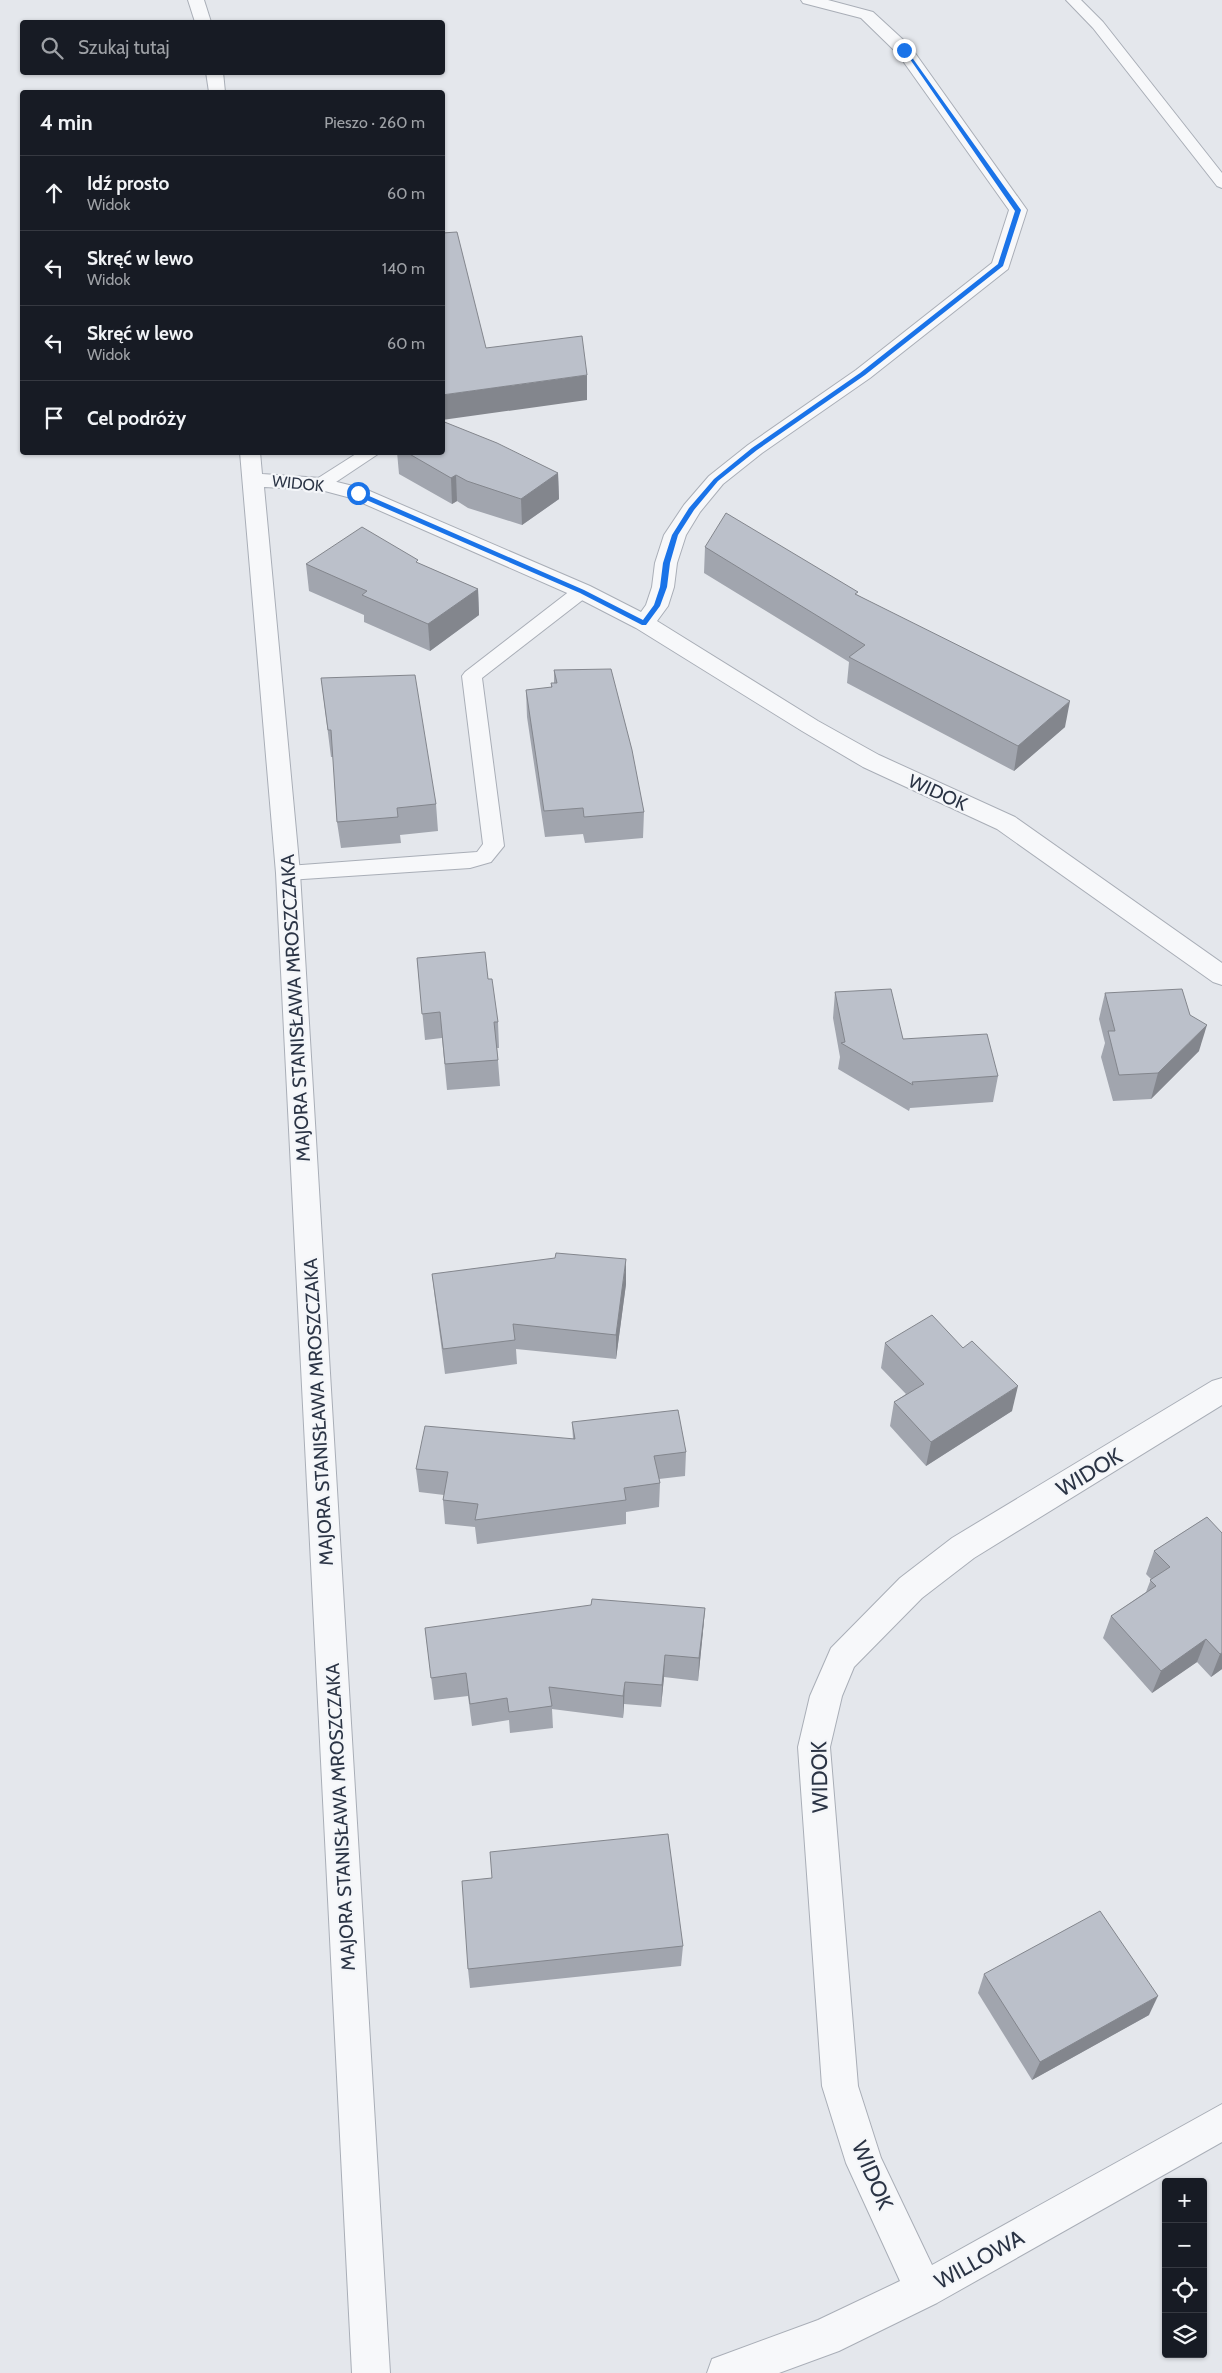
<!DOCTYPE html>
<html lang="pl">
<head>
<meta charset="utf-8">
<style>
	body { margin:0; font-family:Cabin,sans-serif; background:#242831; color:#f1f3f6 }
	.controls { position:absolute; right:15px; bottom:15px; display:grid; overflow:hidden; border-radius:5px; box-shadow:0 1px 4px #0004 }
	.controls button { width:45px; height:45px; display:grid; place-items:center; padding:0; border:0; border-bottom:1px solid #363941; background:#171b24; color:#f1f3f6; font:25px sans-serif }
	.stop { position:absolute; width:15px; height:15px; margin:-11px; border:4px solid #1a73e8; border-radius:50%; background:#fff }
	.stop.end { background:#1a73e8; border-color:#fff; box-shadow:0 1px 5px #0008 }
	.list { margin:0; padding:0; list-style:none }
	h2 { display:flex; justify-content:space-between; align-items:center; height:65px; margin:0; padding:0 20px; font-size:21px }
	h2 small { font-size:16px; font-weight:400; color:#9ea1a6 }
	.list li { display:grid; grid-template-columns:32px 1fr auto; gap:15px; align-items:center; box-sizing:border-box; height:75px; padding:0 20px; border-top:1px solid #363941 }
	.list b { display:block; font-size:19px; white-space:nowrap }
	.list p { margin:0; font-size:16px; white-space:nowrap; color:#9ea1a6 }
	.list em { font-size:16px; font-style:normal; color:#9ea1a6 }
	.icon { flex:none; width:28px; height:28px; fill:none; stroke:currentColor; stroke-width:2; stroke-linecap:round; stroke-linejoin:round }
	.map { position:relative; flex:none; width:1222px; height:2373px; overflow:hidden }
	.search { position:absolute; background:#171b24; box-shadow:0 1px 4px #0004; left:20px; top:20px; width:425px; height:55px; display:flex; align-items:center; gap:12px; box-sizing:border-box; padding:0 18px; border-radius:5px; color:#9ea1a6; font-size:19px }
	.panel { position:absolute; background:#171b24; box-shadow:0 1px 4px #0004; left:20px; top:90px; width:425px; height:365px; border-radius:5px }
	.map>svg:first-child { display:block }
</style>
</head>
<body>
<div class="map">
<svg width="1222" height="2373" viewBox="0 0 1222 2373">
	<rect width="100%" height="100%" fill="#e4e7ec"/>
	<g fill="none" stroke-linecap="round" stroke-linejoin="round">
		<g stroke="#a9aeb7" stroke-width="2">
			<g id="service">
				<polygon points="1066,0 1081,0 1103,22 1222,173 1222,188 1217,186 1093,28"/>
				<polygon points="359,452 381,452 327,488 315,488 312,484 315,480"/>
				<polygon points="582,585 589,587 591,591 589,595 482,678 504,846 491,862 470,868 288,880 281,878 277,873 281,868 288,866 477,852 483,844 462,676 465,672 575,587"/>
			</g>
		</g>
		<g stroke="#a9aeb7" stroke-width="2">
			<g id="minor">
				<polygon points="188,0 204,0 211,22 195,22"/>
				<polygon points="801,0 828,0 873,12 910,46 1027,210 1008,269 870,378 762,453 723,484 700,512 686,535 677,563 674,587 668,606 657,621 818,721 879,755 1015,817 1222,963 1222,985 1213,982 997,829 863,767 802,731 636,628 574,596 351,498 321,490 264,487 300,873 390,2373 352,2373 276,873 240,452 260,452 262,474 321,478 365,489 590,586 641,612 646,605 652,587 655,563 664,535 684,505 709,476 748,445 856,370 992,263 1009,210 898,54 861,18 803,3"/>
				<polygon points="206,72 223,72 225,92 209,92"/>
				<polygon points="1222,1378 1222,1405 974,1558 922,1598 854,1667 842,1696 830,1747 858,2086 881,2158 932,2265 1222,2104 1222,2142 937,2303 839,2351 779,2373 707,2373 712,2359 818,2320 900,2281 846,2163 822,2086 798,1747 810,1696 831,1648 900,1578 952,1538 1212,1381"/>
			</g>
		</g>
		<use href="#service" fill="#f7f8fa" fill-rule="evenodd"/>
		<use href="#minor" fill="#f7f8fa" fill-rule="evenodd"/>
	</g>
	<g fill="#a1a5ae">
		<polygon points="397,452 442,452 558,473 559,499 522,525 468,508 457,501 452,504 399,474"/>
		<polygon points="705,547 858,595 1065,727 1014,771 847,683 849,662 704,573"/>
		<polygon points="418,563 478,589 479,615 430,651 364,622 364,615 309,591 306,564"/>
		<polygon points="554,670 644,812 643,838 585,843 583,834 545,837 527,717 526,690 551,688 551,683 554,683"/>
		<polygon points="321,678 436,804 438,831 400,835 401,843 341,848 337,822 333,757 331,757"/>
		<polygon points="417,958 488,979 498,1022 499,1048 497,1048 500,1086 447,1090 442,1038 425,1040"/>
		<polygon points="835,992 903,1039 998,1076 993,1102 910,1108 909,1111 838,1069 840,1057 833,1018"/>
		<polygon points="1105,993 1199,1051 1151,1099 1113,1101 1101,1057 1105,1043 1099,1019"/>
		<polygon points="432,1274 626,1284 616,1359 516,1349 517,1364 445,1374 435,1299"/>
		<polygon points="885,1343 1012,1411 926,1466 890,1426 894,1402 906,1394 881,1368"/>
		<polygon points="572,1422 686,1452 685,1476 659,1479 660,1483 659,1507 626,1512 626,1524 477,1544 475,1527 445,1524 443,1500 444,1495 419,1492 416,1469 573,1439"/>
		<polygon points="1207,1517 1222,1669 1211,1677 1197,1662 1152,1693 1103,1638 1111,1616 1146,1592 1151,1579 1146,1574 1154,1551"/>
		<polygon points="705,1608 703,1631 698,1681 664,1677 661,1707 624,1704 623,1718 552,1709 553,1728 510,1733 509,1720 472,1726 468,1696 434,1700 425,1628"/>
		<polygon points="492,1878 683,1946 681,1966 470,1988 468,1969"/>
		<polygon points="984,1974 1149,2015 1032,2080 978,1993"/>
	</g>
	<g fill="#83868d">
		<polygon points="587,375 587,400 442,420 442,395"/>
		<polygon points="558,473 559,499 522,525 521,499"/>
		<polygon points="456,475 457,501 452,504 451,478"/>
		<polygon points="478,589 479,615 430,651 428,624"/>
		<polygon points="1070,701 1065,727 1014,771 1018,746"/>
		<polygon points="1207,1025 1199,1051 1151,1099 1158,1073"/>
		<polygon points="626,1259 626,1284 616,1359 616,1335"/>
		<polygon points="1018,1386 1012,1411 926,1466 931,1442"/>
		<polygon points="705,1608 703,1631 698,1681 699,1658"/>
		<polygon points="1206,1639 1197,1662 1152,1693 1161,1671"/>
		<polygon points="1222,1653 1222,1669 1211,1677 1220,1654"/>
		<polygon points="665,1655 664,1677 661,1707 662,1685"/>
		<polygon points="625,1682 624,1704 623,1718 623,1696"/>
		<polygon points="1158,1996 1149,2015 1032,2080 1040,2062"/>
	</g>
	<g fill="#bbc0ca" stroke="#83868d">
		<polygon points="457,232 486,348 582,336 587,375 442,395 442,233"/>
		<polygon points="442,421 497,443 558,473 521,499 467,481 456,475 451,478 406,452 442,452"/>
		<polygon points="726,513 858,592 855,594 1070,701 1018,746 849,657 865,645 705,547"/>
		<polygon points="362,527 418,560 416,562 478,589 428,624 362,595 367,591 306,564"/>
		<polygon points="611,669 632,750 644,812 584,817 583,808 544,811 526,690 552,687 551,683 557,683 554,670"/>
		<polygon points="415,675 436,804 397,808 398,817 337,822 331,730 328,730 321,678"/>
		<polygon points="485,952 488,979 492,979 498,1022 494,1022 498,1060 445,1064 440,1012 422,1014 417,958"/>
		<polygon points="891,989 903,1039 987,1034 998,1076 912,1082 913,1085 841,1043 845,1042 835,992"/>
		<polygon points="1182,989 1190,1015 1207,1025 1158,1073 1119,1075 1108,1031 1115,1031 1105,993"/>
		<polygon points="556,1253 626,1259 616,1335 513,1324 515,1340 443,1349 432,1274 555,1258"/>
		<polygon points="932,1315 963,1348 972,1341 1018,1386 931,1442 894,1402 924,1384 885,1343"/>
		<polygon points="678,1410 686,1452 654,1456 660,1483 624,1488 626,1500 475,1520 478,1504 443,1500 448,1472 416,1469 425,1426 575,1439 572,1422"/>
		<polygon points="1207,1517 1222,1533 1222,1653 1220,1654 1206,1639 1161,1671 1111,1616 1156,1586 1150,1580 1170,1567 1154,1551"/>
		<polygon points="592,1599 705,1608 699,1658 665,1655 662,1685 625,1682 623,1696 549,1687 552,1706 509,1712 507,1698 470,1704 466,1673 431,1678 425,1628 591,1605"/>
		<polygon points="668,1834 683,1946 468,1969 462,1881 492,1878 490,1852"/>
		<polygon points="1100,1911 1158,1996 1040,2062 984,1974"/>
	</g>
	<polygon fill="#1a73e8" points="903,49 906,49 1021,210 1003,266 865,375 757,450 718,481 694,510 678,535 670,563 667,587 660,606 646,625 642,625 580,593 355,495 355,492 360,492 584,590 643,620 654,605 660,587 663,563 672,535 689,508 714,479 752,448 860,373 998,264 1015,211"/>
	<g text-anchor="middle" stroke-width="4.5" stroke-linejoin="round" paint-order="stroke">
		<g font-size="16" fill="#2b3445" stroke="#f4f6f9">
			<text transform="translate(298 483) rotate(6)" y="6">WIDOK</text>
		</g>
		<g font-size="19" fill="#2b3445" stroke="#f4f6f9">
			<text transform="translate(938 792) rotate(24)" y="7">WIDOK</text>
			<text transform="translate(295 1008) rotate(-93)" y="7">MAJORA STANISŁAWA MROSZCZAKA</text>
			<text transform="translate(318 1412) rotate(-93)" y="7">MAJORA STANISŁAWA MROSZCZAKA</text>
			<text transform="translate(340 1817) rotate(-93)" y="7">MAJORA STANISŁAWA MROSZCZAKA</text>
		</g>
		<g font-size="22" fill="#2b3445" stroke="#f4f6f9">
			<text transform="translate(1089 1472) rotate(-31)" y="8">WIDOK</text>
			<text transform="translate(819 1777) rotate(-91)" y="8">WIDOK</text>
			<text transform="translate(873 2175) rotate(67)" y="8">WIDOK</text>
			<text transform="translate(979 2259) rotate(-29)" y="8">WILLOWA</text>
		</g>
	</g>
</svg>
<div class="controls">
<button>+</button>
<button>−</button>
<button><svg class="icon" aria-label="locate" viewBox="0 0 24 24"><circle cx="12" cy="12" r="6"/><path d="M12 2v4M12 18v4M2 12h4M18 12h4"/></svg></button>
<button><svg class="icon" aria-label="layers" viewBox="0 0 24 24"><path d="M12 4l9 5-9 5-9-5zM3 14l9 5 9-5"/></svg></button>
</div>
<div class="stop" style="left:358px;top:493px"></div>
<div class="stop end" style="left:904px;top:50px"></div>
<div class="search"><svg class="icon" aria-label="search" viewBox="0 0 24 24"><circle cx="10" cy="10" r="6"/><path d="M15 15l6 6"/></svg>Szukaj tutaj</div>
<section class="panel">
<h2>4 min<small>Pieszo · 260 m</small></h2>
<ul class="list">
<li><svg class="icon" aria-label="ahead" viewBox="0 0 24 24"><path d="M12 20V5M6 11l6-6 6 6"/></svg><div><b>Idź prosto</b><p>Widok</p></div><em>60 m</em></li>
<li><svg class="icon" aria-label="left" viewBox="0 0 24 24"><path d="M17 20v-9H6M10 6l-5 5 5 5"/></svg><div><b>Skręć w lewo</b><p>Widok</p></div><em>140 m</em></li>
<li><svg class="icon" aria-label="left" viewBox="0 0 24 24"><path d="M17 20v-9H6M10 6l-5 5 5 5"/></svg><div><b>Skręć w lewo</b><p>Widok</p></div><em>60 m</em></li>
<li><svg class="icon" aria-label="arrive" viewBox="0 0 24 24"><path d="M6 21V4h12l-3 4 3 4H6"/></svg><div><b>Cel podróży</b></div></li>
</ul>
</section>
</div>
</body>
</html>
